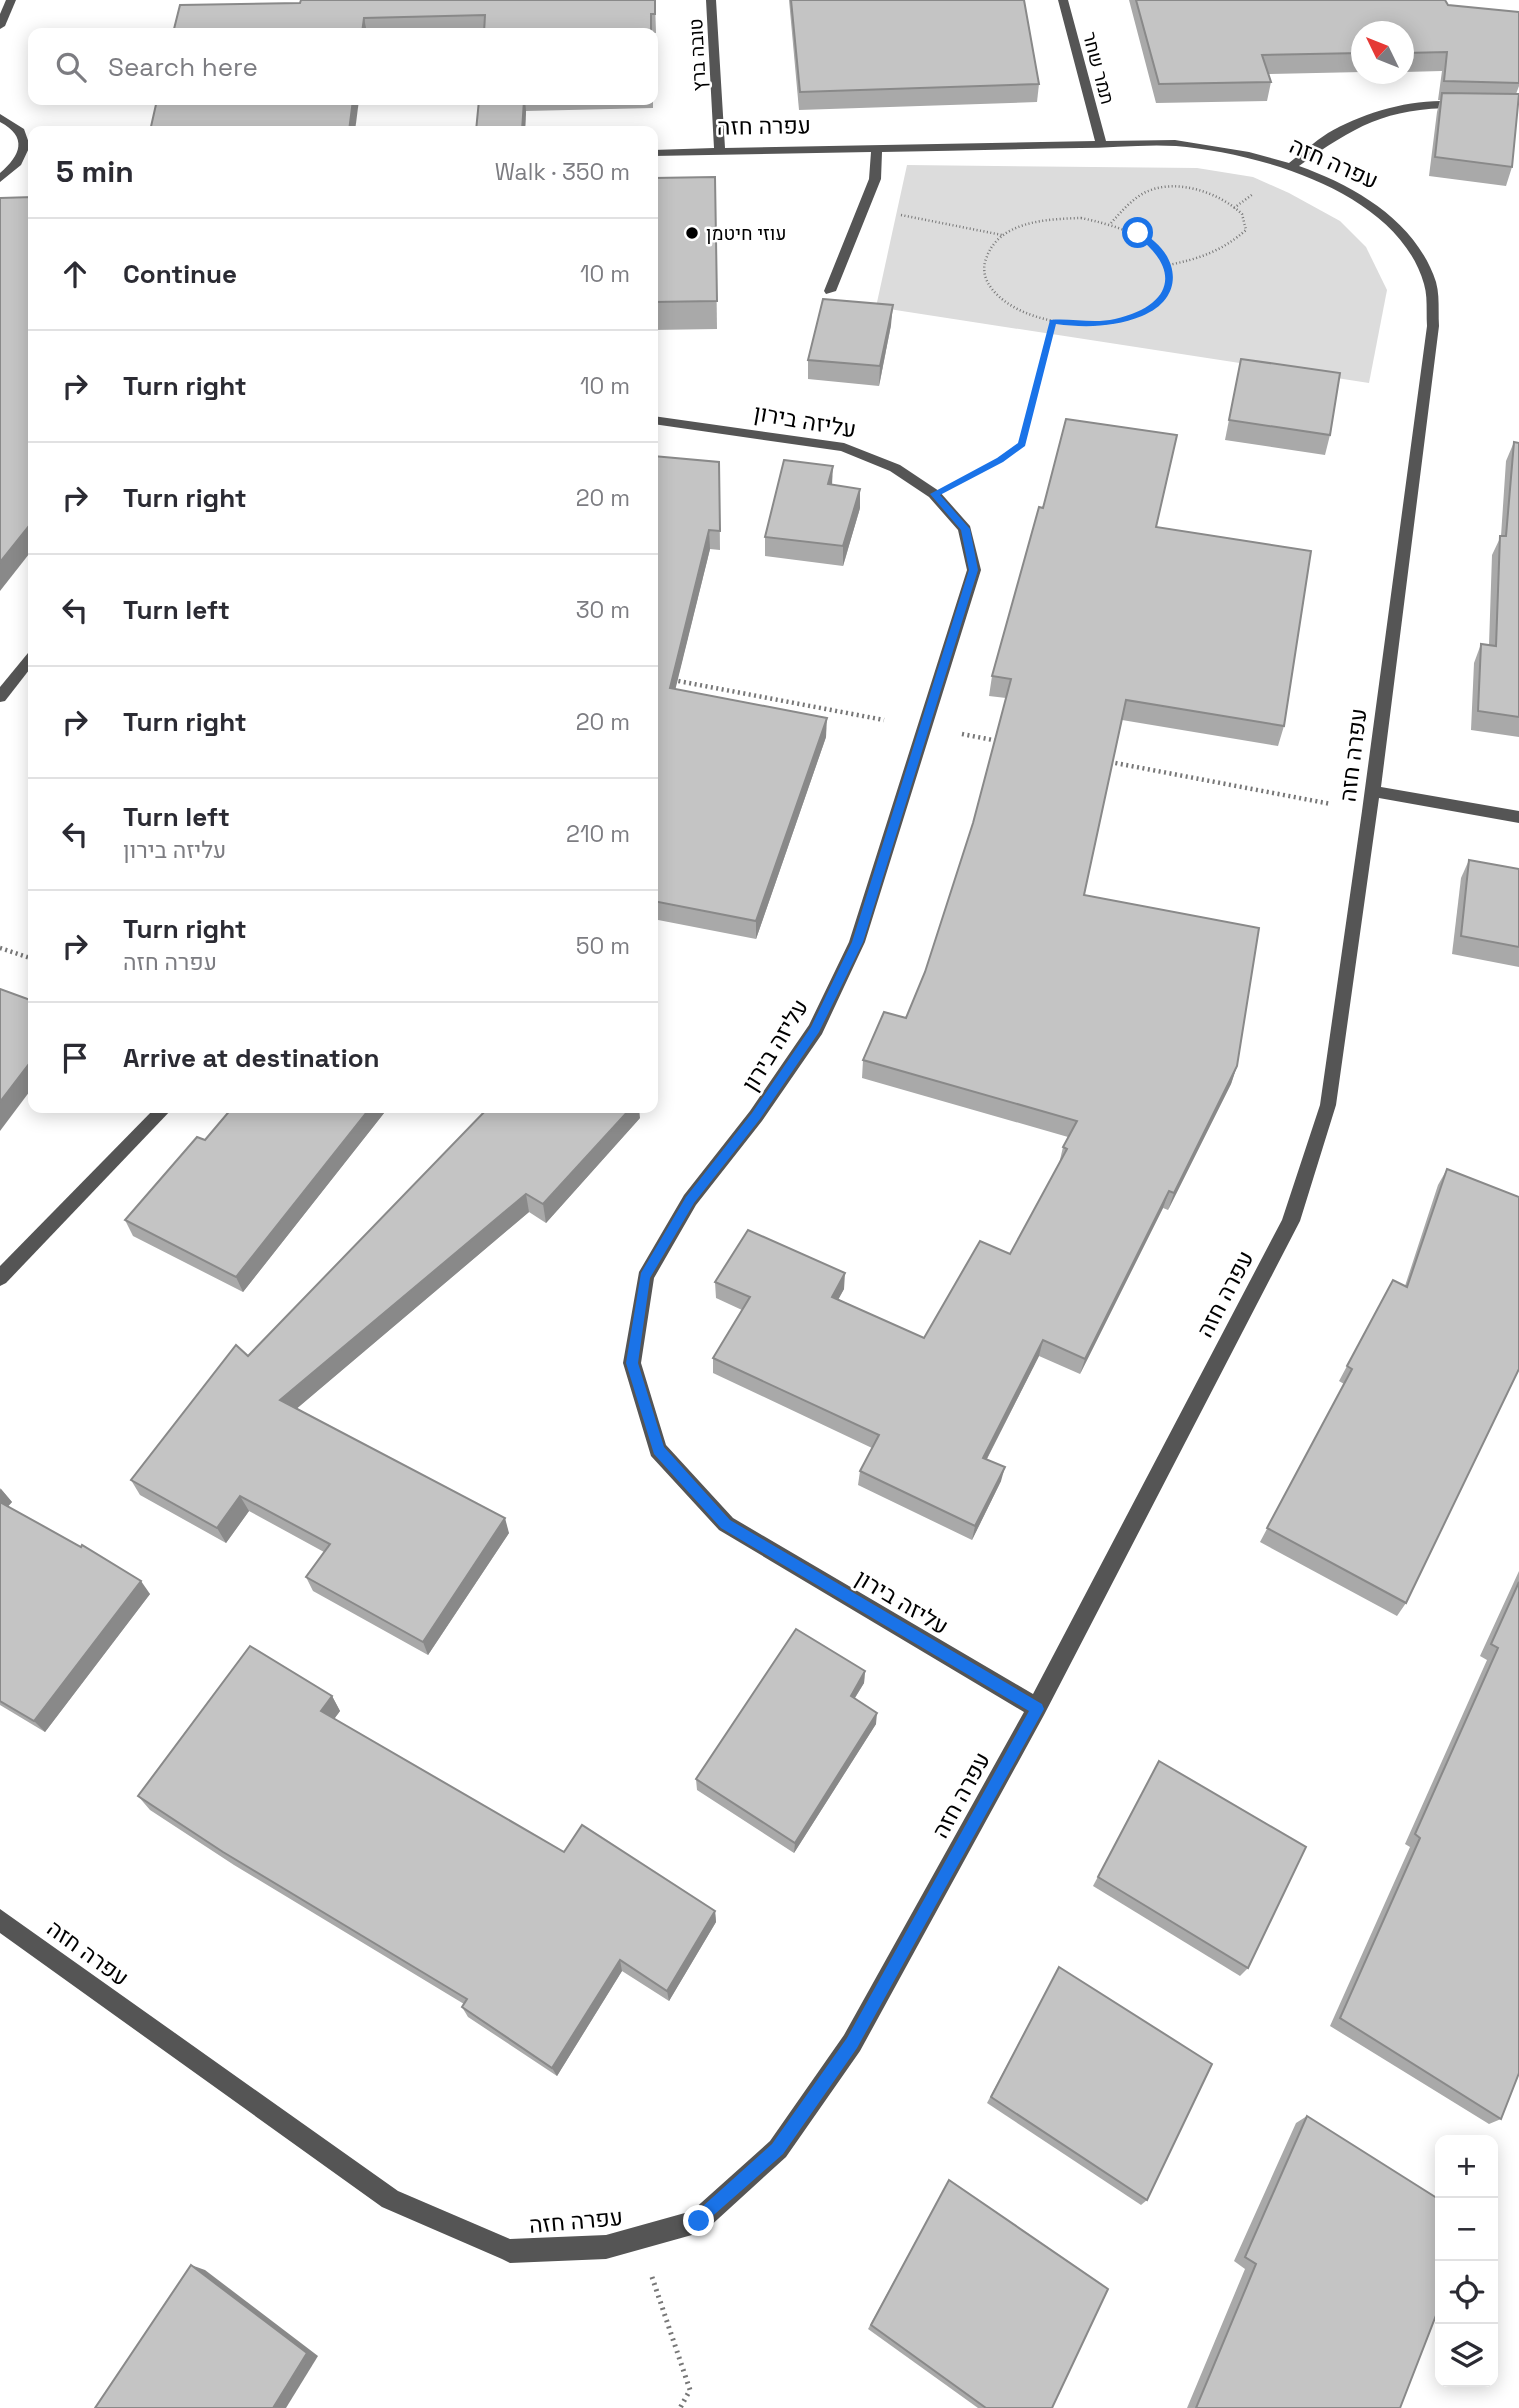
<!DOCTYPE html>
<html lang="en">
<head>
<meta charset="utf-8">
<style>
	body { margin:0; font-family:"Space Grotesk",Heebo,sans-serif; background:#f7f7f7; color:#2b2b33 }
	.controls { position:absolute; right:21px; bottom:21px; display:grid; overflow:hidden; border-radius:14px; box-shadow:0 4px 18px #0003 }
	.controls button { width:63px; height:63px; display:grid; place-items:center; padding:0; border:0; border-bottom:2px solid #e1e1e2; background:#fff; color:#2b2b33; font:35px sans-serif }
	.compass { position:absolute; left:1351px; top:21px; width:63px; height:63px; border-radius:50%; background:#fff; box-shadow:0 4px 18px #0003; rotate:313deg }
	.stop { position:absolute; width:21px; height:21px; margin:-16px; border:5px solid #1a73e8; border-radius:50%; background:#fff }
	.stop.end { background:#1a73e8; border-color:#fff; box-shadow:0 2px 7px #0008 }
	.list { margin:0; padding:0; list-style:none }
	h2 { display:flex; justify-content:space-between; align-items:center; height:91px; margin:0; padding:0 28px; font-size:30px }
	h2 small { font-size:23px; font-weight:400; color:#7c7c81 }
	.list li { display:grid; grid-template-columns:46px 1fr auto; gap:21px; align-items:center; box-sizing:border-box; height:112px; padding:0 28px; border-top:2px solid #e1e1e2 }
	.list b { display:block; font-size:26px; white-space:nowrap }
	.list p { margin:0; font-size:23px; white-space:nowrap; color:#7c7c81 }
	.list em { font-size:23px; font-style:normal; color:#7c7c81 }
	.icon { flex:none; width:38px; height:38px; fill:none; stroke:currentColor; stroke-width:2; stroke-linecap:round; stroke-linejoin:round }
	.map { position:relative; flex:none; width:1519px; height:2408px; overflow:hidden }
	.search { position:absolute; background:#fff; box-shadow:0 4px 18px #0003; left:28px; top:28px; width:630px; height:77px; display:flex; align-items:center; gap:18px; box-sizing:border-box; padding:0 24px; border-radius:14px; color:#7c7c81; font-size:26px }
	.panel { position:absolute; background:#fff; box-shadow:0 4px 18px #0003; left:28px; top:126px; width:630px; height:987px; border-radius:14px }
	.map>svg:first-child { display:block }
</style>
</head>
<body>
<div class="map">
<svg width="1519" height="2408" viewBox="0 0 1519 2408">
	<rect width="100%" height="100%" fill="#fff"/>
	<polygon fill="#dcdcdc" points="907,165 1197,168 1253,177 1289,193 1340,221 1366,247 1387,290 1369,383 876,307"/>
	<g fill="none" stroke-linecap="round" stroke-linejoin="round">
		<g stroke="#777" stroke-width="2.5" stroke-dasharray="1 2.5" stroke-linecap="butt">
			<polyline points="1234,208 1253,194"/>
			<polyline points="901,215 1002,235"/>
			<path d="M1081,218C1111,224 1188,244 1166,288C1160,300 1152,308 1141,314C1101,333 1021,326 992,289C985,280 982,270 986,259C998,221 1047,219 1081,218Z"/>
			<path d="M1111,223C1121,212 1131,200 1144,193C1174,177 1219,192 1242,214L1246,230C1222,251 1199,259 1168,265"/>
			<polyline points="969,476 1000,460 1022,444 1053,322"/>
		</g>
		<g stroke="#777" stroke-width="4.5" stroke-dasharray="2 3.5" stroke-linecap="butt">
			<polyline points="673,680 884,720"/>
			<polyline points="962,734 998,741"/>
			<polyline points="1110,762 1331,804"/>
			<polyline points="0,948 33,959"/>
		</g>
		<polyline stroke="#777" stroke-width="5" stroke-dasharray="2 4.5" stroke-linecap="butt" points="652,2277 690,2390 680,2408"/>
		<g fill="#555" fill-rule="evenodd">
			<polygon points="6,0 16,0 5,26 0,29 0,14"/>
			<path d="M706,0H716L725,148L1095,141L1058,0H1068L1106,141L1175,140L1249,152L1289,163C1302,153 1314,142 1328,133C1365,111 1422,95 1465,103V107L1461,108C1388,107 1356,125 1299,166C1355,186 1416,221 1436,282C1440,296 1438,312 1439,326L1381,787L1519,811V823L1379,798L1336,1105L1300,1221L1044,1715L860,2051L786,2157L707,2229L699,2233L606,2259L510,2263L502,2259L382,2207L0,1933V1909L398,2191L510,2239L606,2235L692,2211L770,2141L844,2035L1024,1712L719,1530L651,1456L623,1363L639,1272L684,1195L750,1111L809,1025L849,942L967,570L958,530L929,497L890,471L841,451L653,424V416L844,443L900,465L939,491L970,526L981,570L865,942L822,1034L762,1121L696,1205L654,1278L641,1363L666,1445L733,1518L1033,1694L1282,1220L1320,1105L1362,811L1427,326C1426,312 1428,297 1424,284C1398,192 1259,153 1176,146C1144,144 1111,148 1080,148C1014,149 948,151 882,152L881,179L836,291L826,294L824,291L869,179L871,152L653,156V150L714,148Z"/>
			<path d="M0,114L24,129L30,146L21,165L0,182V173C21,155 28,137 0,122Z"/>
			<polygon points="33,651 33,665 5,701 0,702 0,687 28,653"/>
			<polygon points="155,1108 173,1108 6,1283 0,1286 0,1266"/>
		</g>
	</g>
	<g fill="#a9a9a9">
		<polygon points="655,0 656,33 173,33 180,5"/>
		<polygon points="789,0 1024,0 1039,84 1037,102 799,110"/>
		<polygon points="1129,0 1445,0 1448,5 1519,12 1519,86 1516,94 1512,167 1506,186 1429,176 1437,112 1440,100 1438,100 1442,71 1404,72 1404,32 1362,32 1362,72 1268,74 1271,82 1267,101 1156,103"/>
		<polygon points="653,76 653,108 526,111 525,131 476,131 479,100 653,100"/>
		<polygon points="715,177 717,329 653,330 653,178"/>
		<polygon points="891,325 879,386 808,379 808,360"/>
		<polygon points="1241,359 1330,435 1325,455 1225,440"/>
		<polygon points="1514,442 1519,443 1519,737 1471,730 1474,663 1481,644 1489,645 1492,555 1501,536 1506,461"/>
		<polygon points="653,456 719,462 720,550 710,549 675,689 826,737 756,939 653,919"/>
		<polygon points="860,508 843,566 765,556 765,537"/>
		<polygon points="1156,527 1284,726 1278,746 1122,720 1084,895 1237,1066 1231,1084 1168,1210 1163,1208 1080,1374 1039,1356 987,1459 1001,1481 972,1540 858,1485 860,1471 872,1448 713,1373 713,1358 742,1310 716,1298 715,1282 844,1289 838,1299 924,1338 1010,1254 1059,1164 1063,1147 1068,1137 862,1078 863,1060 906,1018 925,972 973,823 1006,698 989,696 992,676"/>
		<polygon points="1469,860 1519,869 1519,967 1452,954 1461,878"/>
		<polygon points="232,1108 388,1108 243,1292 133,1236 125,1220 205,1140"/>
		<polygon points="640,1118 546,1223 529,1212 297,1408 509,1533 428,1655 313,1591 306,1577 324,1552 249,1511 226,1543 140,1495 131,1480 248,1356"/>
		<polygon points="1447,1169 1406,1603 1397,1616 1260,1542 1344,1384 1339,1381 1393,1280 1405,1286 1438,1185"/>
		<polygon points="0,1488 12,1502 8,1506 150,1594 45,1732 0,1705"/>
		<polygon points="1519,1571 1519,2073 1501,2119 1489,2124 1330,2026 1410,1847 1405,1844 1487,1660 1480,1656"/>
		<polygon points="865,1671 864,1683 855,1698 876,1724 794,1853 697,1790 696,1779"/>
		<polygon points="332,1696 340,1711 334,1719 564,1852 715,1911 716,1922 669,2001 622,1971 557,2076 468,2017 462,2007 464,2004 234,1865 150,1810 138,1796"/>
		<polygon points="1159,1761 1248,1968 1240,1976 1093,1886"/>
		<polygon points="1059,1967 1147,2200 1141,2205 987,2103"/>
		<polygon points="1307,2116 1400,2408 1187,2408 1245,2269 1234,2261 1296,2123"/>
		<polygon points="949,2180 1052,2408 978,2408 868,2329"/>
	</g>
	<g fill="#898989">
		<polygon points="364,18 367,33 362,33"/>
		<polygon points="353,100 359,100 355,131 349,131"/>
		<polygon points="524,100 525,100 526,111 525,131 522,131"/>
		<polygon points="893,305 891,325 879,386 880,366"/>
		<polygon points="833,466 832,485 828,484"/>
		<polygon points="860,489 860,508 843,566 843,546"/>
		<polygon points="33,521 33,549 0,591 0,562"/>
		<polygon points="709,530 710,549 671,707 670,688"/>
		<polygon points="827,718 826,737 756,939 756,921"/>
		<polygon points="32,1060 33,1062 33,1087 0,1131 0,1102"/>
		<polygon points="1237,1066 1231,1084 1168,1210 1174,1193"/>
		<polygon points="370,1108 388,1108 243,1292 236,1277"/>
		<polygon points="631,1108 639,1108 640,1118 546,1223 543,1204"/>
		<polygon points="1169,1191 1163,1208 1080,1374 1085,1359"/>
		<polygon points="526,1194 529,1212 288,1416 280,1400"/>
		<polygon points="845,1273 844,1289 831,1313 832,1297"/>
		<polygon points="1043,1340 1039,1356 980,1472 983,1458"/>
		<polygon points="1005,1467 1001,1481 972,1540 975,1526"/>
		<polygon points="1,1489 12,1502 4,1511 0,1506 0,1490"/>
		<polygon points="240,1496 249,1511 226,1543 217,1528"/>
		<polygon points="505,1518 509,1533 428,1655 423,1642"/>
		<polygon points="141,1581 150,1594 45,1732 34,1721"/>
		<polygon points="865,1671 864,1683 849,1707 851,1696"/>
		<polygon points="332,1696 340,1711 329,1726 321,1711"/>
		<polygon points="877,1713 876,1724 794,1853 795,1843"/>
		<polygon points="715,1911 716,1922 669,2001 667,1991"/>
		<polygon points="620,1960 622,1971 557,2076 552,2068"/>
		<polygon points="191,2265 205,2270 318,2356 286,2408 273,2408"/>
	</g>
	<g fill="#c4c4c4" stroke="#898989" stroke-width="2">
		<polygon points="301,0 655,0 655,14 651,14 651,33 484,33 485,15 364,18 362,33 173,33 180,5 300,3"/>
		<polygon points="791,0 1024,0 1039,84 800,92"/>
		<polygon points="1136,0 1445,0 1448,5 1519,12 1519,83 1444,81 1447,52 1404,53 1404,32 1362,32 1362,53 1262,55 1271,82 1159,84"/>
		<polygon points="1442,93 1519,94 1512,167 1435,157"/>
		<polygon points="157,100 353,100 349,131 150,131"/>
		<polygon points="479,100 524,100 522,131 476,131"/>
		<polygon points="715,177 717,301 653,302 653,178"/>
		<polygon points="33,197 33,521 0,562 0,198"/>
		<polygon points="823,299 893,305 880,366 808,360"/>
		<polygon points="1241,359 1340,373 1330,435 1229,420"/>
		<polygon points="1066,419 1177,435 1156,527 1311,551 1284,726 1126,700 1084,895 1259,928 1237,1066 1174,1193 1169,1191 1085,1359 1043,1340 983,1458 1005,1467 975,1526 860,1471 879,1435 713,1358 750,1297 715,1282 748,1230 845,1273 832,1297 924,1338 980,1241 1010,1254 1067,1149 1063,1147 1077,1121 863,1060 884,1012 906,1018 925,972 973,823 1011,679 992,676 1039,507 1043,508"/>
		<polygon points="1514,442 1519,443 1519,717 1478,711 1481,644 1496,646 1500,536 1506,536"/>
		<polygon points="653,456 719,462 720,531 709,530 670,688 827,718 756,921 653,901"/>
		<polygon points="784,460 833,466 828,484 860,489 843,546 765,537"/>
		<polygon points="1469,860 1519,869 1519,947 1461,936"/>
		<polygon points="0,989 33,1001 33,1060 32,1060 0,1102"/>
		<polygon points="232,1108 370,1108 236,1277 125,1220 197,1137 205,1140"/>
		<polygon points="488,1108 631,1108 543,1204 526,1194 280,1400 505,1518 423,1642 306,1577 330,1544 240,1496 217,1528 131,1480 236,1345 248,1356"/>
		<polygon points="1447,1169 1519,1197 1519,1369 1406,1603 1267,1528 1352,1369 1347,1366 1393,1280 1407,1287"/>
		<polygon points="0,1502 81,1547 82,1545 141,1581 34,1721 0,1701"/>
		<polygon points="1519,1582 1519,2073 1501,2119 1340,2018 1420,1838 1415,1834 1498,1648 1491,1644"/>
		<polygon points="796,1629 865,1671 851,1696 877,1713 795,1843 696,1779"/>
		<polygon points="250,1646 332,1696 321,1711 564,1852 582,1825 715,1911 667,1991 620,1960 552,2068 462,2007 467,1999 223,1852 138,1796"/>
		<polygon points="1159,1761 1306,1847 1248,1968 1098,1877"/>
		<polygon points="1059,1967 1212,2064 1147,2200 991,2097"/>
		<polygon points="1307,2116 1440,2200 1440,2305 1400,2408 1196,2408 1256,2264 1245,2257"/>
		<polygon points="949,2180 1108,2289 1052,2408 986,2408 871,2325"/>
		<polygon points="191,2265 307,2353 273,2408 95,2408"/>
	</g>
	<path fill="#1a73e8" d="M1138,231C1178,249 1189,297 1142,316C1114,327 1086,328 1056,324L1025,446L1003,462L940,495L970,529L978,570L863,942L819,1032L760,1119L694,1203L650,1278L638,1363L664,1447L730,1520L1042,1704L1044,1709L857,2048L783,2154L699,2228L693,2226L691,2221L693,2215L772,2144L847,2038L1029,1711L721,1528L654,1454L626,1363L641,1273L686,1197L752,1113L811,1027L852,942L969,570L961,530L930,494L997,458L1018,443L1050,320C1072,318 1093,324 1115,319C1172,306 1183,270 1135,235Z"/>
	<circle fill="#000" stroke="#fff" stroke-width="2.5" cx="692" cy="233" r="7"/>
	<g text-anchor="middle" stroke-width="5" stroke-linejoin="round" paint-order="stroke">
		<g font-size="19" fill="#000" stroke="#fff">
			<text transform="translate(697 55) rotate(-93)" y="7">טובה ברץ</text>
			<text transform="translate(1099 68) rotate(75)" y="7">תמר שחר</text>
		</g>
		<g font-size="19" fill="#000" stroke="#fff" text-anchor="start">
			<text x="706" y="240">עוזי חיטמן</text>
		</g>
		<g font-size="23" fill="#000" stroke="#fff">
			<text transform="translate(764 126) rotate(-1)" y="8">עפרה חזה</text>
			<text transform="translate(1334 163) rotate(24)" y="8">עפרה חזה</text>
			<text transform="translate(805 421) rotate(10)" y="8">עליזה בירון</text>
			<text transform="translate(1353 755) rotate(-83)" y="8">עפרה חזה</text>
			<text transform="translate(775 1045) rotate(-58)" y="8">עליזה בירון</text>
			<text transform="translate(1225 1294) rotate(-62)" y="8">עפרה חזה</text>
			<text transform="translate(902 1602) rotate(31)" y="8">עליזה בירון</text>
			<text transform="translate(961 1795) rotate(-61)" y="8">עפרה חזה</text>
			<text transform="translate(88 1953) rotate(36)" y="8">עפרה חזה</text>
			<text transform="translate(576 2221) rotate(-5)" y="8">עפרה חזה</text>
		</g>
	</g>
</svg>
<div class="controls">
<button>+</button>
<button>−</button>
<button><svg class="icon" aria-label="locate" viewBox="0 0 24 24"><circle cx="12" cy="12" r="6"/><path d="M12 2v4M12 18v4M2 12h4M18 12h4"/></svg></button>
<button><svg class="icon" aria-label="layers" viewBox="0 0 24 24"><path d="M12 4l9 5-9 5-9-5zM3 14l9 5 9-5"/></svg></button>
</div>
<svg class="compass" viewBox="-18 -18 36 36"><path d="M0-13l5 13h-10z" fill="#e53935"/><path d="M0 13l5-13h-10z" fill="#7c7c81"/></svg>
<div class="stop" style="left:1138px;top:233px"></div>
<div class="stop end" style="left:699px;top:2221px"></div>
<div class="search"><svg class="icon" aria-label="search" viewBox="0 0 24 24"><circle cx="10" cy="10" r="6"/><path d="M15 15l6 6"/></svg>Search here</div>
<section class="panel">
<h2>5 min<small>Walk · 350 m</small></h2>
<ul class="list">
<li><svg class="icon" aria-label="ahead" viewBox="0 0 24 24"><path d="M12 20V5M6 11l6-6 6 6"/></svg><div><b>Continue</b></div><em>10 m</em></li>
<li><svg class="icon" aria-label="right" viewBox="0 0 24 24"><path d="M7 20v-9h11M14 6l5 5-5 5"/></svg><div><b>Turn right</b></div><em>10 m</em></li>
<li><svg class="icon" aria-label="right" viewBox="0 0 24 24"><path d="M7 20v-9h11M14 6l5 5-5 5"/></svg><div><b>Turn right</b></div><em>20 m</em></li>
<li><svg class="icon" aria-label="left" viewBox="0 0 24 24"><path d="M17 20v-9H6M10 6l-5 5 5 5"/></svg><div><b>Turn left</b></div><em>30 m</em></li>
<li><svg class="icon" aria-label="right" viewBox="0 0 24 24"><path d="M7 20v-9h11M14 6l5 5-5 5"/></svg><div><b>Turn right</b></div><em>20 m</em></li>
<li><svg class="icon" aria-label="left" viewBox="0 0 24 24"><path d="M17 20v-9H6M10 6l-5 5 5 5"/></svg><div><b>Turn left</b><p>עליזה בירון</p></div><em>210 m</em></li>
<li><svg class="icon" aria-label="right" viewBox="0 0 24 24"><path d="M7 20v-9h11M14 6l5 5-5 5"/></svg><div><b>Turn right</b><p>עפרה חזה</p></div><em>50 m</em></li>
<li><svg class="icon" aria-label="arrive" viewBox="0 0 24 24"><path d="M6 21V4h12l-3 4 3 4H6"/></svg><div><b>Arrive at destination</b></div></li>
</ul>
</section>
</div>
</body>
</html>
